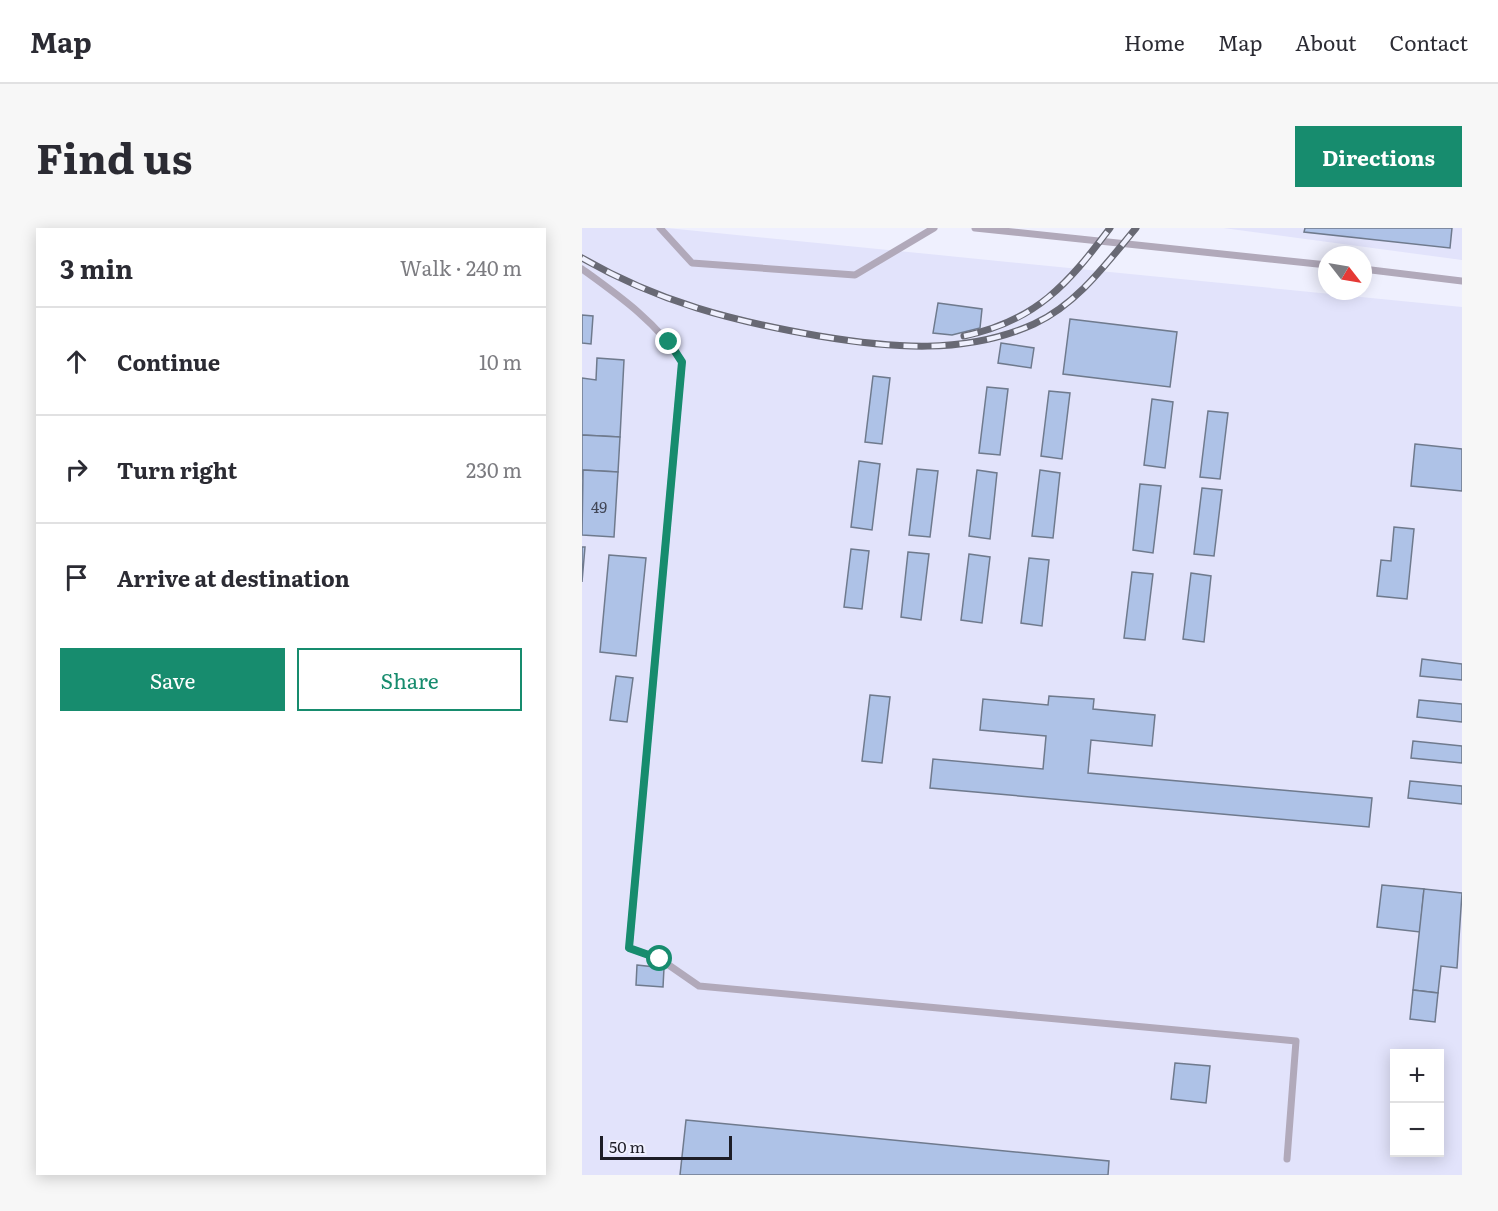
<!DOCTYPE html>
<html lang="en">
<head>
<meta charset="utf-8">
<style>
	body { margin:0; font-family:Literata,serif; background:#f7f7f7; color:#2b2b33 }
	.controls { position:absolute; right:18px; bottom:18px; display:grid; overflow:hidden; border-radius:0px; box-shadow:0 3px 15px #0003 }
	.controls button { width:54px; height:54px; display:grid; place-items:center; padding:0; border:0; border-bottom:2px solid #e1e1e2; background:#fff; color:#2b2b33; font:30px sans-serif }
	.compass { position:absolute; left:736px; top:18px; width:54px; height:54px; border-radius:50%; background:#fff; box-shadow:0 3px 15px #0003; rotate:121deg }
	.scale { position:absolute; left:18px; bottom:15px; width:132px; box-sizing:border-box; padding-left:6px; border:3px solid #1d1d26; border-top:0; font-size:16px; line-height:21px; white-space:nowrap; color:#1d1d26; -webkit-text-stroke:4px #eff0fe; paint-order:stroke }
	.stop { position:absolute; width:18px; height:18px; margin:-14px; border:4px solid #178c6e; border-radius:50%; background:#fff }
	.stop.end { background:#178c6e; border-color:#fff; box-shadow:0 2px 6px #0008 }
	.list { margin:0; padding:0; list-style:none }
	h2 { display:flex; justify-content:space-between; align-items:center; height:78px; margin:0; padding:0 24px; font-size:26px }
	h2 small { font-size:20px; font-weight:400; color:#7c7c81 }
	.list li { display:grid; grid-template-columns:39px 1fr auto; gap:18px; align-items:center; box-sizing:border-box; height:108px; padding:0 24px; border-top:2px solid #e1e1e2 }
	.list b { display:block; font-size:22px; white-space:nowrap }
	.list em { font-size:20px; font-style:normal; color:#7c7c81 }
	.actions { display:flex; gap:12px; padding:18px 24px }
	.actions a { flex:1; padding:14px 0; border:2px solid #178c6e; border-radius:0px; text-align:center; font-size:21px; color:#178c6e }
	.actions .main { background:#178c6e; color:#fff }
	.icon { flex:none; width:33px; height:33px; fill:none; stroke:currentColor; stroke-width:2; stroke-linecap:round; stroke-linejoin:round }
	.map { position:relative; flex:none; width:880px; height:947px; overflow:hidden; border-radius:0px }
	header { display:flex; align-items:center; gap:36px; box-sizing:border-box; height:84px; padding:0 30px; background:#fff; border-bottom:2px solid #e1e1e2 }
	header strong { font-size:28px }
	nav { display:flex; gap:33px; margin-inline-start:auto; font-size:21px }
	.intro { display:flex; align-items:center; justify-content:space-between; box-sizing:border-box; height:144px; padding:0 36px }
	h1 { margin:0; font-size:42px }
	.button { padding:15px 27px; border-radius:0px; background:#178c6e; color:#fff; font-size:21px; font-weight:700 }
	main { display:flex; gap:36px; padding:0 36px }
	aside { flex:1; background:#fff; border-radius:0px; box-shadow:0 3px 15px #0003 }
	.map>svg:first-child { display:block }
</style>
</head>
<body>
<header>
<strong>Map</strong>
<nav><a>Home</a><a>Map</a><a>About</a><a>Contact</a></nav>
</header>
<div class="intro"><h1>Find us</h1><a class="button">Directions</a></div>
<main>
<aside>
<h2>3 min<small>Walk · 240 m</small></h2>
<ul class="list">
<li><svg class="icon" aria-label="ahead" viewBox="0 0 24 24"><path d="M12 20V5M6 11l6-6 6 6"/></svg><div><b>Continue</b></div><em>10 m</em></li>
<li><svg class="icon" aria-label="right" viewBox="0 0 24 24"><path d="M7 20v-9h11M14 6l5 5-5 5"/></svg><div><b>Turn right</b></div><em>230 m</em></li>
<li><svg class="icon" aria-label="arrive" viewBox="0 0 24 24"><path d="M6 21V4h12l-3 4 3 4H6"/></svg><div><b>Arrive at destination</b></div></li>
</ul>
<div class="actions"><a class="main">Save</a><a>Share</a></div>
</aside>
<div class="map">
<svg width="880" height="947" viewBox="0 0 880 947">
	<rect width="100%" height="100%" fill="#eff0fe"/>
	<g fill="#e2e3fb" fill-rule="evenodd">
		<path d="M0,0H85L880,79V947H0ZM812,826H858V924H812Z"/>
		<polygon points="641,0 880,0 880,32"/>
	</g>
	<g fill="#aec2e7" stroke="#6f7a8d" stroke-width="1.5">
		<polygon points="723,0 870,0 868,20 722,4"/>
		<polygon points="356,75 400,81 398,100 370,107 351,105"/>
		<polygon points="0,87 11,88 9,116 0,115"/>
		<polygon points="488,91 595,104 588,159 481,146"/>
		<polygon points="419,115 452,120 449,140 416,135"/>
		<polygon points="15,130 42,132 38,209 0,207 0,150 14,152"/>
		<polygon points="291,148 308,150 300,216 283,214"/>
		<polygon points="405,159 426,161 418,227 397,225"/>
		<polygon points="467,163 488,165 480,231 459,228"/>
		<polygon points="570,171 591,174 583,240 562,237"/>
		<polygon points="626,183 646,185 638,251 618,249"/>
		<polygon points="0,207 38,209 36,244 1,242 0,252"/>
		<polygon points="833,216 880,221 880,263 829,258"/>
		<polygon points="277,233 298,236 290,302 269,299"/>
		<polygon points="335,241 356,243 348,309 327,307"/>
		<polygon points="1,242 36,244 32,309 0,307"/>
		<polygon points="395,242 415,245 408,311 387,308"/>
		<polygon points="458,242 478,245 471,310 450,308"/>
		<polygon points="558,256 579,258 571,325 551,322"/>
		<polygon points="620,260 640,262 632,328 612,326"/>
		<polygon points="812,299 832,301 825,371 795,368 799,332 809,333"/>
		<polygon points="0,319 3,319 0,354"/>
		<polygon points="269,321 287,323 280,381 262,379"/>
		<polygon points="326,324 347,326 339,392 319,389"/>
		<polygon points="387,326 408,329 400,395 379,392"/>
		<polygon points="27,327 64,330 54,428 18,424"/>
		<polygon points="447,330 467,332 460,398 439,395"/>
		<polygon points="550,344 571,346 563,412 542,410"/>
		<polygon points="609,345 629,348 622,414 601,411"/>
		<polygon points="840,431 880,436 880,452 838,448"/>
		<polygon points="34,448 51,450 45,494 28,492"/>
		<polygon points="288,467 308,469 300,535 280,533"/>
		<polygon points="467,468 512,471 511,481 573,487 570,518 509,512 506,545 790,570 787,599 348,560 351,531 461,541 464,508 398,502 401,471 466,477"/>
		<polygon points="837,472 880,476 880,494 835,489"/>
		<polygon points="831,513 880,518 880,535 829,530"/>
		<polygon points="828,553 880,558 880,576 826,570"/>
		<polygon points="800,657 842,661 838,704 795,699"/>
		<polygon points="842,661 880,665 875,740 859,738 856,765 831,762"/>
		<polygon points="55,737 82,740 81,759 54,757"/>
		<polygon points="831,762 856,765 853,794 828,791"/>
		<polygon points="593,835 628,838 624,875 589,871"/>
		<polygon points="104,892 527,933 526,947 98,947"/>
	</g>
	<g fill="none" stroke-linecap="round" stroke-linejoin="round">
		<g stroke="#b1a9ba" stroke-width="7">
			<polyline points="78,0 110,35 273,47 352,0"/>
			<polyline points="393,0 745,37"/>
			<path d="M0,41C36,67 76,95 100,134L47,720L78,731L117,758L714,813L705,931"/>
			<polyline points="781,41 880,53"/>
		</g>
		<g stroke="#686974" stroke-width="7">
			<g id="rail">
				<path d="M0,30C77,74 150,93 237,108C309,120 383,127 452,96C495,76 524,36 554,0"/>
				<path d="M382,108C454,93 486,56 528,0"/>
			</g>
		</g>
		<use href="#rail" stroke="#eff0fe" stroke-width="4.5" stroke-dasharray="14" stroke-linecap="butt"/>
	</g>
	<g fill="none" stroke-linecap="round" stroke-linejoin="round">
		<polyline stroke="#178c6e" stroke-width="8" points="78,731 47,720 100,134 87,114"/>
	</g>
	<g text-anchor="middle" stroke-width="4.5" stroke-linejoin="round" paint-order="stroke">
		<g font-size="15" fill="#414656">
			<text x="17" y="285">49</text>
		</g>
	</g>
</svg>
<div class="controls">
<button>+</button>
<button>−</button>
</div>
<svg class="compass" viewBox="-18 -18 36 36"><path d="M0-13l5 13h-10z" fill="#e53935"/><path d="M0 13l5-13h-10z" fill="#7c7c81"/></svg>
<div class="scale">50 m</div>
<div class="stop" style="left:78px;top:731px"></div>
<div class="stop end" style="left:87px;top:114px"></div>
</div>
</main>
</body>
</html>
